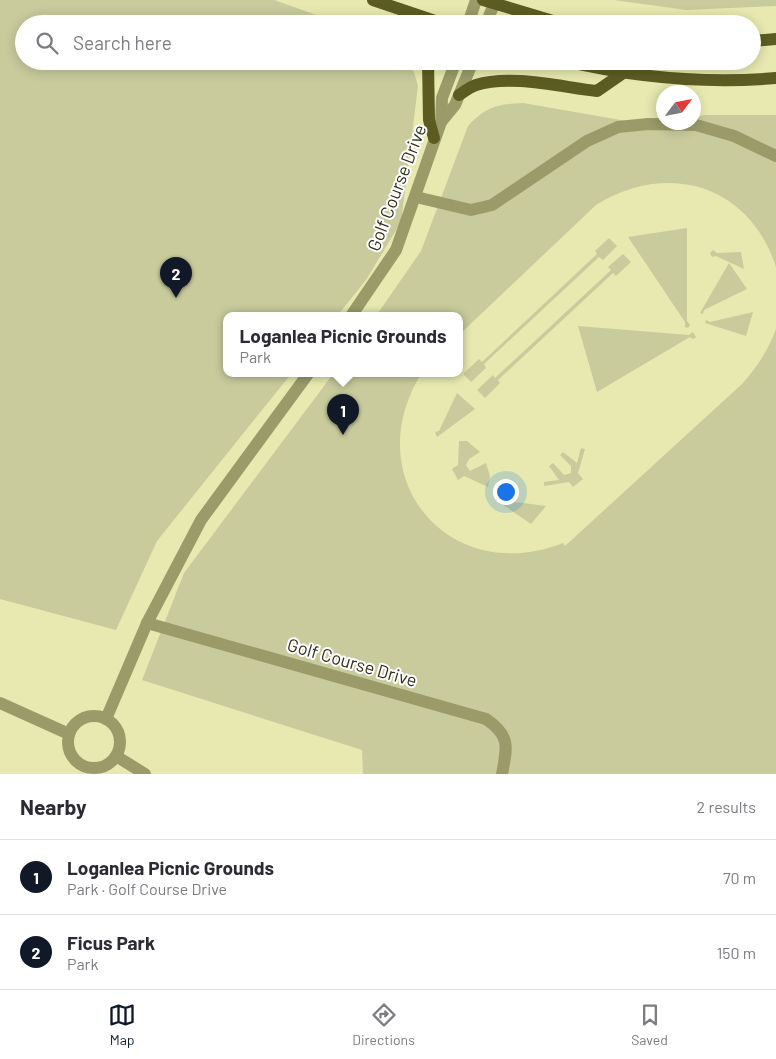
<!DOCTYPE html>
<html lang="en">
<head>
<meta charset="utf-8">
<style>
	body { margin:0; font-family:Barlow,sans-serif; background:#f2f2f3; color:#2b2b33 }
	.compass { position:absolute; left:656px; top:85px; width:45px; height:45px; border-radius:50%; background:#fff; box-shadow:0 2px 12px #0003; rotate:58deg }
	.you { position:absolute; left:505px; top:491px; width:18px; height:18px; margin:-12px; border:4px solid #fff; border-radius:50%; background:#1a73e8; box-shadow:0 0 0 8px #1a73e833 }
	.badge { display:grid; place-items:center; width:32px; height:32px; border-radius:50%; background:#111827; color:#fff; font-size:16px; font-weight:700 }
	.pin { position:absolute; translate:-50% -41px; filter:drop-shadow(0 1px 2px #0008) }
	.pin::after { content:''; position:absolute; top:26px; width:18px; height:15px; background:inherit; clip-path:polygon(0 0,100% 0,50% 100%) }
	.popup { position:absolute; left:223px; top:312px; width:240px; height:65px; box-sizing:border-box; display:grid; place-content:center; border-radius:10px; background:#fff; filter:drop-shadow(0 1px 4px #0005); font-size:16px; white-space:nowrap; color:#7c7c81 }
	.popup b { font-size:19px; color:#2b2b33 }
	.popup::after { content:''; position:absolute; left:50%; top:100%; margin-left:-10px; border:10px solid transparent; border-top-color:#fff }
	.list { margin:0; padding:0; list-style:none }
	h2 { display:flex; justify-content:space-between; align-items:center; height:65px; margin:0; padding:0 20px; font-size:21px }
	h2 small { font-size:16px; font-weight:400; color:#7c7c81 }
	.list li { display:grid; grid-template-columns:32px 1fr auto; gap:15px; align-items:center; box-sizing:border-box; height:75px; padding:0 20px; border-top:1px solid #e1e1e2 }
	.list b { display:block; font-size:19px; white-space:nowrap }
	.list p { margin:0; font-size:16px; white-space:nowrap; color:#7c7c81 }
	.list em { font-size:16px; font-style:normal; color:#7c7c81 }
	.icon { flex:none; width:28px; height:28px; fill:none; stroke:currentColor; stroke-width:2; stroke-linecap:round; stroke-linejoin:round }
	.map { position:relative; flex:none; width:776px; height:774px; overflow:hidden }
	.search { position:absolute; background:#fff; box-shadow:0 2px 12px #0003; left:15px; right:15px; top:15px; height:55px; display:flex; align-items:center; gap:12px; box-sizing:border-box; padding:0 18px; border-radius:28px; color:#7c7c81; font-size:19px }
	.sheet { height:215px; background:#fff }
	nav { display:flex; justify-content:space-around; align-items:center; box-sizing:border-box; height:70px; border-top:1px solid #e1e1e2; background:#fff; font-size:14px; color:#7c7c81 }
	nav a { display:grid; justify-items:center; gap:2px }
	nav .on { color:#111827 }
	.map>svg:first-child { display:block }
</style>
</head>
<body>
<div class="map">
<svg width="776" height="774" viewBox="0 0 776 774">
	<rect width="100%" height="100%" fill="#e7e9b0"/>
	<g fill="#c9cb9d">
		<polygon points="0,0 274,0 342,24 24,24 24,61 405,61 414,72 418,86 401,222 366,280 337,316 227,316 227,374 291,374 157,541 116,630 0,599"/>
		<polygon points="614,0 776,0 776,6 686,10"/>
		<path d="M523,103L632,122H694V118L704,115H776V267C749,184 667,161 596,205L459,335V316H376L421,251L468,126C486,107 497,104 523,103Z"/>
		<polygon points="687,228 687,321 690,325 688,328 685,327 685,322 628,237"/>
		<polygon points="609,238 617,246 603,260 599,257 484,364 486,368 471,382 463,374 479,359 482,362 597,254 595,251"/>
		<polygon points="713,250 717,253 741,252 744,269 716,256 712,257 710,253"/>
		<polygon points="623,254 631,262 616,276 613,273 498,380 500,383 485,398 477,390 493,375 495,378 611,270 608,267"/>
		<polygon points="729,263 747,289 704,310 703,314 700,313"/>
		<polygon points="753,312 746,336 705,323 706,320 710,322"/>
		<polygon points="578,326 689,335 693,332 696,337 693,339 690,337 597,392"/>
		<path d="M776,329V774H363L362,750L142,680L184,573L333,374H421C357,478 449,588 563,543L565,546L742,384C757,367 768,351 776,329Z"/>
		<polygon points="457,393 475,409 437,437 435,432 439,431"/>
		<polygon points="459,441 467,441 480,452 469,459 466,465 470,471 486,463 490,476 488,487 464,476 458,480 452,469 458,465"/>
		<polygon points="581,448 585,449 578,473 583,479 573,487 569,482 544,486 544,482 559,480 549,466 553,463 564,475 571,473 571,466 560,455 563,452 577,463"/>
		<polygon points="499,496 501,500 546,506 531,524 496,500"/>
	</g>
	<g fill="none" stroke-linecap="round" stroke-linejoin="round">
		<g stroke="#9a9b69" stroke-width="12">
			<polyline points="468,24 476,0"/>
			<polyline points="486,24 494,4"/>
			<polyline points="441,122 442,98 456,61"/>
			<polyline points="416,197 471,210 492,205 587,141 618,127 648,124 696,125 734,136 776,156"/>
			<polyline points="351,316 396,250 441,122 455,105 473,61"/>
			<path d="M147,623L486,719C511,736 507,747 502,774"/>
			<polyline points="0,703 69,734"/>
			<circle cx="94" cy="742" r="26"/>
			<polyline points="106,719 147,623 201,520 308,374"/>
			<polyline points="116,756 145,774"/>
		</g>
		<g stroke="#5c5c22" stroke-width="12">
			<polyline points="373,0 444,24"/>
			<polyline points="483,0 563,24"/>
			<polyline points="752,41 776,39"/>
			<polyline points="428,61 429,120 434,138"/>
			<path d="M565,61C633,77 706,84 776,78"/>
			<path d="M459,95C465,91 470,87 476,85C510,74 561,87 597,91L623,73"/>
		</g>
	</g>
	<g text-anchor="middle" stroke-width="4" stroke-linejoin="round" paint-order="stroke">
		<g font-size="18" fill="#30301a" stroke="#fff">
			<text transform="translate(397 188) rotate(-69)" y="6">Golf Course Drive</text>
			<text transform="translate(352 663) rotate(16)" y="6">Golf Course Drive</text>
		</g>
	</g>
</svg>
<svg class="compass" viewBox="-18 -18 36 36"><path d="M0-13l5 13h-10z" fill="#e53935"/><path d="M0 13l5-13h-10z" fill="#7c7c81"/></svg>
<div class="you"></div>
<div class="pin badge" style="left:343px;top:435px">1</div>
<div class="popup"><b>Loganlea Picnic Grounds</b>Park</div>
<div class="pin badge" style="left:176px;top:298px">2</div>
<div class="search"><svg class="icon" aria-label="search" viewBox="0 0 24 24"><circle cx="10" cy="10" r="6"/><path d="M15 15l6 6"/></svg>Search here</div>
</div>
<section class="sheet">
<h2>Nearby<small>2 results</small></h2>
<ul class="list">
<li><span class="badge">1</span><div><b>Loganlea Picnic Grounds</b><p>Park · Golf Course Drive</p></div><em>70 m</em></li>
<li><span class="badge">2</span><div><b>Ficus Park</b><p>Park</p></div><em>150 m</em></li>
</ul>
</section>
<nav>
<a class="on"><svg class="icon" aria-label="map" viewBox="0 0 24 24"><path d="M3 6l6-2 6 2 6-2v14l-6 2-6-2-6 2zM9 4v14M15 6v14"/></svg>Map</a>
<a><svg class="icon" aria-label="directions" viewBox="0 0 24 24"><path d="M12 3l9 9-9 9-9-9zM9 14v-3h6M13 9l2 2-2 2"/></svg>Directions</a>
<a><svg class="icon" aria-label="saved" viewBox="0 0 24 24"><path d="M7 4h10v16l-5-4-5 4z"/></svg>Saved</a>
</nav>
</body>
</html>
